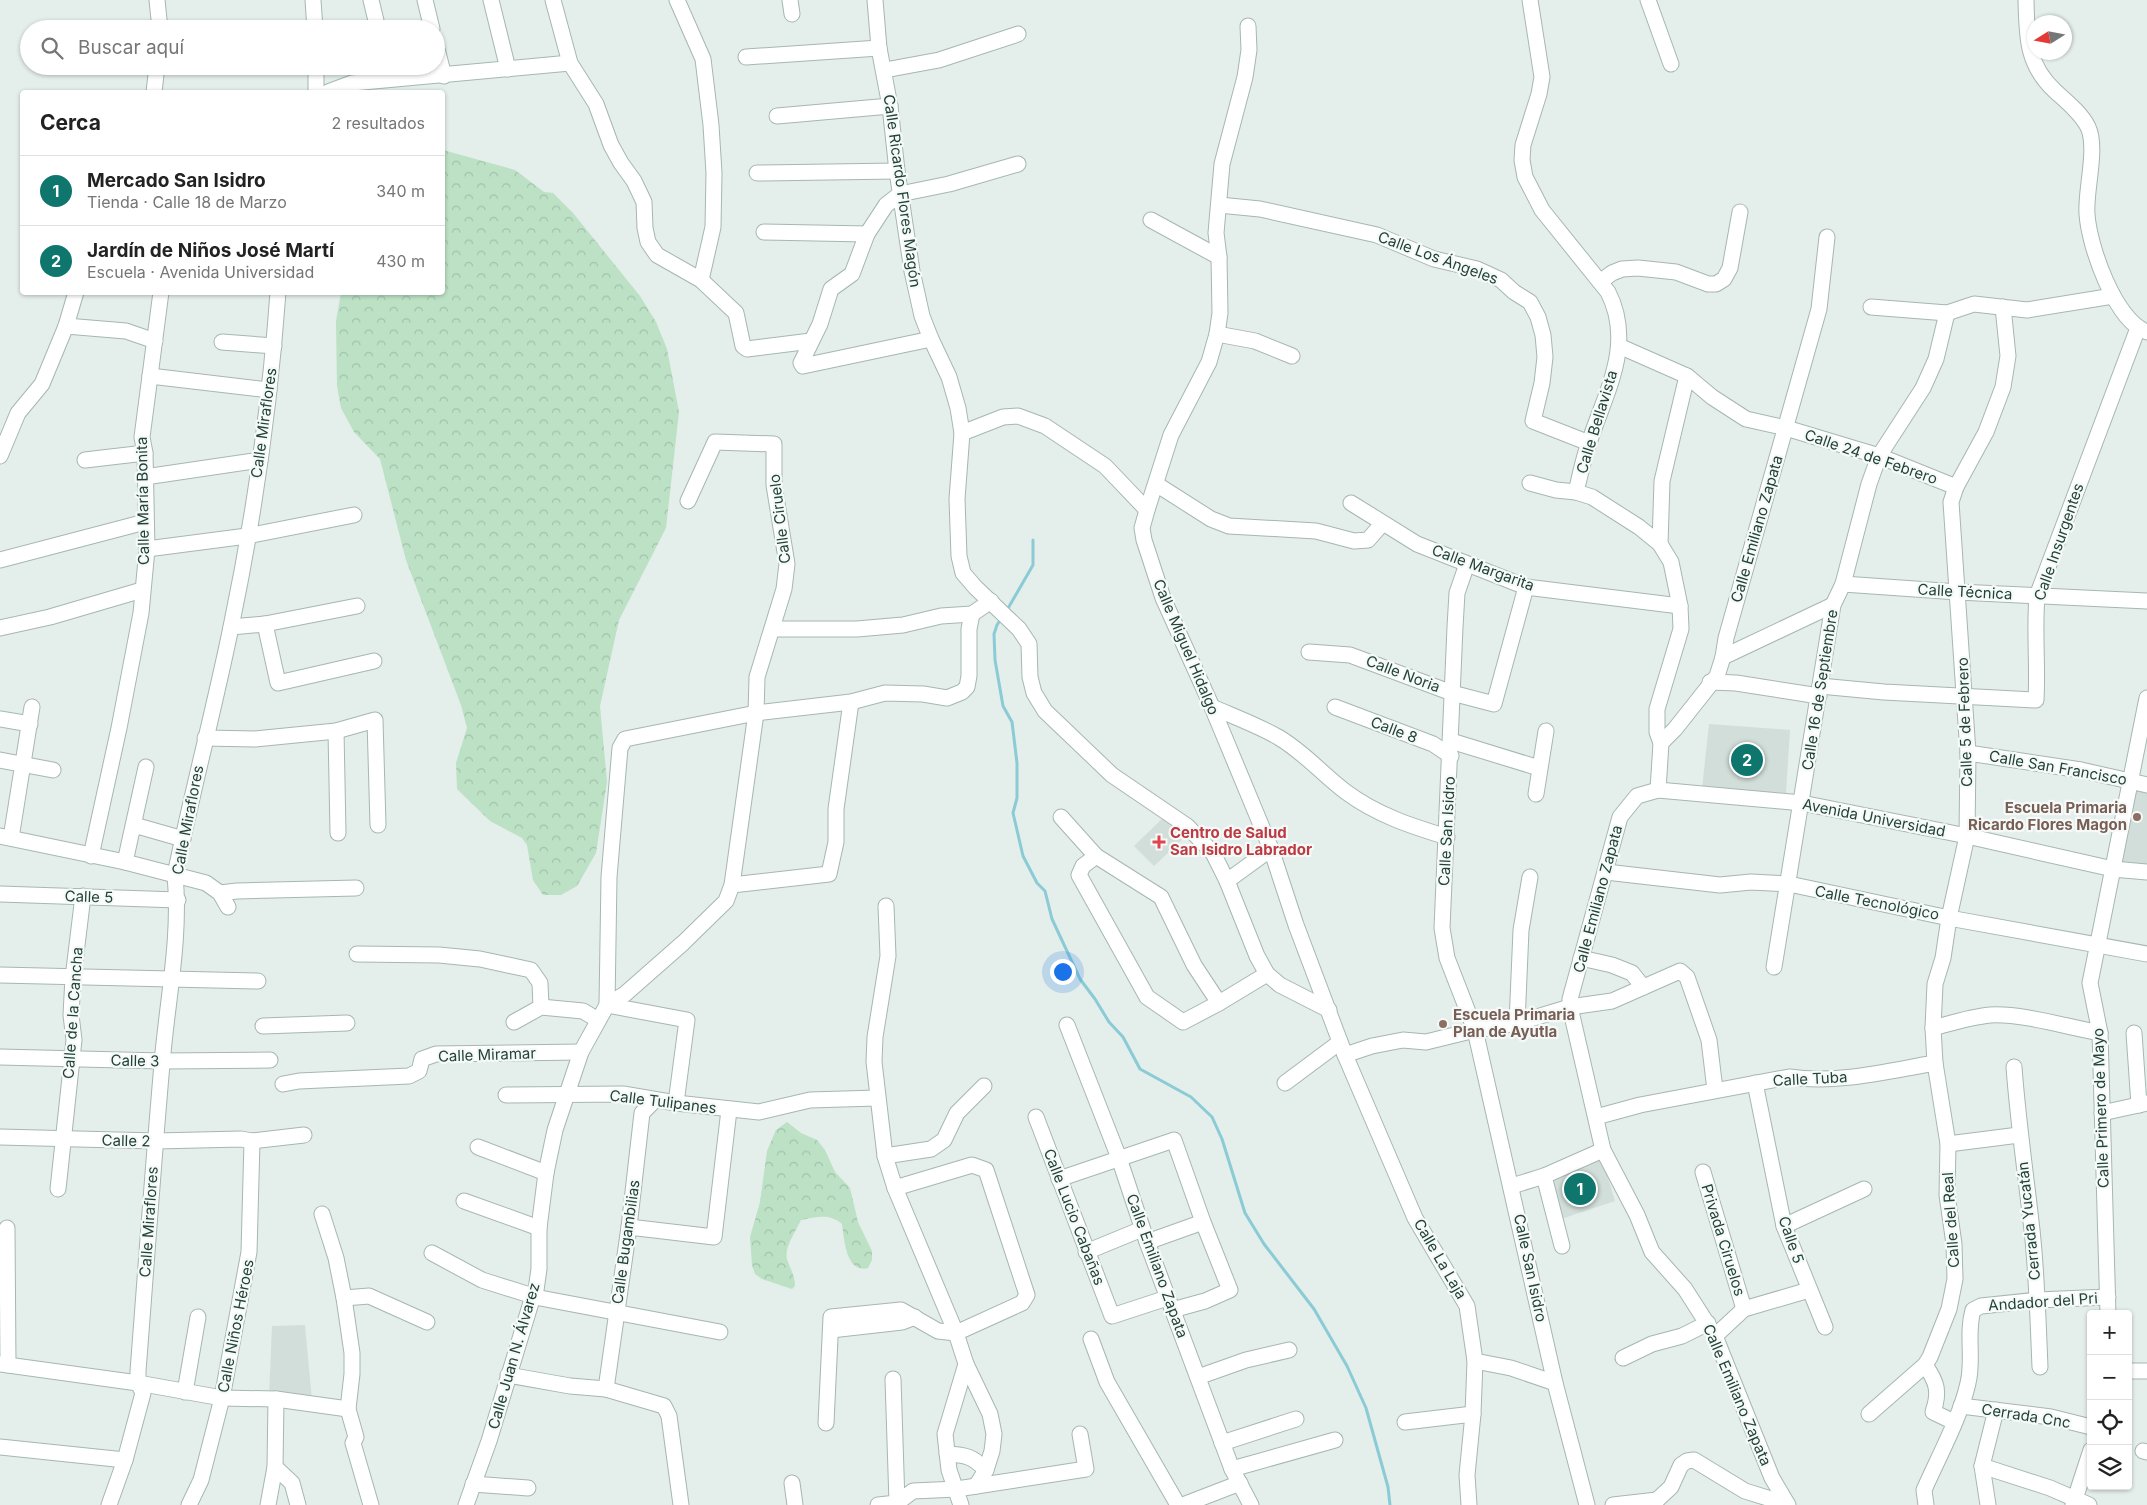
<!DOCTYPE html>
<html lang="es">
<head>
<meta charset="utf-8">
<style>
	body { margin:0; font-family:Inter,sans-serif; background:#f6f6f6; color:#222 }
	.controls { position:absolute; right:15px; bottom:15px; display:grid; overflow:hidden; border-radius:5px; box-shadow:0 1px 4px #0004 }
	.controls button { width:45px; height:45px; display:grid; place-items:center; padding:0; border:0; border-bottom:1px solid #e0e0e0; background:#fff; color:#222; font:25px sans-serif }
	.compass { position:absolute; left:2027px; top:15px; width:45px; height:45px; border-radius:50%; background:#fff; box-shadow:0 1px 4px #0004; rotate:259deg }
	.you { position:absolute; left:1062px; top:971px; width:18px; height:18px; margin:-12px; border:4px solid #fff; border-radius:50%; background:#1a73e8; box-shadow:0 0 0 8px #1a73e833 }
	.badge { display:grid; place-items:center; width:32px; height:32px; border-radius:50%; background:#0f766e; color:#fff; font-size:16px; font-weight:700 }
	.pin { position:absolute; translate:-50% -50%; border:2px solid #fff; box-shadow:0 1px 5px #0006 }
	.list { margin:0; padding:0; list-style:none }
	h2 { display:flex; justify-content:space-between; align-items:center; height:65px; margin:0; padding:0 20px; font-size:21px }
	h2 small { font-size:16px; font-weight:400; color:#767676 }
	.list li { display:grid; grid-template-columns:32px 1fr auto; gap:15px; align-items:center; box-sizing:border-box; height:70px; padding:0 20px; border-top:1px solid #e0e0e0 }
	.list b { display:block; font-size:19px; white-space:nowrap }
	.list p { margin:0; font-size:16px; white-space:nowrap; color:#767676 }
	.list em { font-size:16px; font-style:normal; color:#767676 }
	.icon { flex:none; width:28px; height:28px; fill:none; stroke:currentColor; stroke-width:2; stroke-linecap:round; stroke-linejoin:round }
	.map { position:relative; flex:none; width:2147px; height:1505px; overflow:hidden }
	.search { position:absolute; background:#fff; box-shadow:0 1px 4px #0004; left:20px; top:20px; width:425px; height:55px; display:flex; align-items:center; gap:12px; box-sizing:border-box; padding:0 18px; border-radius:28px; color:#767676; font-size:19px }
	.panel { position:absolute; background:#fff; box-shadow:0 1px 4px #0004; left:20px; top:90px; width:425px; height:205px; border-radius:5px }
	.map>svg:first-child { display:block }
</style>
</head>
<body>
<div class="map">
<svg width="2147" height="1505" viewBox="0 0 2147 1505">
	<defs>
		<pattern id="forest-crowns" width="20" height="18" patternUnits="userSpaceOnUse" patternTransform="scale(1.25)"><rect width="20" height="18" fill="#bce1c5"/><path d="M2 6a3 3 0 1 1 6 0M12 15a3 3 0 1 1 6 0" fill="none" stroke="#a1c2aa"/></pattern>
	</defs>
	<rect width="100%" height="100%" fill="#e4eeea"/>
	<g fill="#d2ded9">
		<polygon points="1709,724 1790,730 1786,793 1702,789"/>
		<polygon points="2133,789 2147,792 2147,867 2119,865"/>
		<polygon points="1164,817 1184,838 1154,866 1134,846"/>
		<polygon points="1601,1155 1615,1201 1558,1220 1546,1177"/>
		<polygon points="305,1325 312,1401 269,1396 272,1326"/>
	</g>
	<g fill="url(#forest-crowns)">
		<polygon points="443,150 515,170 544,192 553,193 573,213 640,296 656,322 667,349 679,412 666,528 619,620 600,706 607,782 596,853 577,886 561,895 543,895 533,880 527,845 522,838 490,821 457,789 456,763 467,728 461,705 406,560 380,459 354,432 341,408 337,386 336,321 341,293 442,292"/>
		<path d="M787,1122L801,1133L817,1140L825,1150L835,1172L850,1188L858,1222L872,1251V1260L868,1268C846,1274 844,1238 842,1224C829,1213 817,1217 801,1220C796,1231 784,1247 787,1259C790,1269 795,1275 795,1286L792,1289L762,1279L755,1274L752,1265L750,1237L760,1202L767,1151L776,1130Z"/>
	</g>
	<g fill="none" stroke-linecap="round" stroke-linejoin="round">
		<g stroke="#8acbd6" stroke-width="3">
			<polyline points="1007,610 1033,565 1033,540"/>
			<polyline points="1002,617 997,625 994,634 995,660 1003,706 1012,722 1017,763 1017,798 1013,813 1023,856 1037,883 1045,891 1052,919 1080,979 1095,999 1109,1022 1123,1037 1140,1069 1191,1097 1212,1117 1222,1139 1245,1213 1264,1244 1314,1309 1347,1366 1366,1408 1388,1487 1390,1505"/>
		</g>
		<g stroke="#a6b7b1" stroke-width="17">
			<g id="minor">
				<polyline points="157,0 160,29"/>
				<polyline points="313,0 315,29"/>
				<polyline points="371,0 378,29"/>
				<polyline points="425,0 432,29"/>
				<polyline points="491,0 508,69"/>
				<polyline points="553,0 570,63 596,104 611,145 621,163 634,181 644,202 645,228 648,242 657,255 701,280 736,313 743,346 747,349 811,341"/>
				<polyline points="677,0 703,59 711,125 714,173 713,227 701,280"/>
				<polyline points="790,0 792,14"/>
				<polyline points="875,0 879,48 890,106 897,171 912,271 922,316 931,339 949,377 958,408 962,433 957,499 959,556 963,573 975,587 1019,629 1029,644 1030,677 1034,693 1045,711 1112,775 1187,826 1213,853 1227,881 1257,956 1267,974 1280,985 1329,1010"/>
				<path d="M1530,0L1542,77L1539,94L1523,145L1522,160L1525,177L1542,210L1608,292C1635,345 1605,393 1589,443C1583,459 1580,476 1576,492"/>
				<polyline points="1648,0 1671,64"/>
				<path d="M2026,0C2027,36 2026,64 2055,91C2066,101 2081,113 2088,127C2098,148 2085,191 2087,214C2089,246 2115,321 2147,332"/>
				<polyline points="1248,26 1249,50 1245,77 1222,164 1216,233 1219,257 1220,313 1217,334 1209,362 1171,435 1147,510 1142,528 1144,540 1163,598 1212,707 1271,849 1296,925 1345,1055 1415,1218 1467,1306 1475,1361 1473,1414 1467,1475 1469,1505"/>
				<polyline points="436,45 444,76"/>
				<polyline points="746,57 879,48"/>
				<polyline points="885,70 939,60 1018,34"/>
				<polyline points="154,92 157,66"/>
				<polyline points="316,92 316,66"/>
				<polyline points="328,92 352,83 570,63"/>
				<polyline points="777,116 890,106"/>
				<polyline points="757,173 897,171"/>
				<polyline points="1219,205 1260,209 1377,235 1434,259 1477,269 1501,280 1514,292 1530,302 1538,317 1543,335 1545,357 1542,383 1533,421 1589,443"/>
				<polyline points="1151,220 1219,257"/>
				<polyline points="764,232 867,234"/>
				<polyline points="1600,282 1612,273 1622,269 1638,268 1676,272 1708,284 1716,284 1724,279 1730,268 1740,212"/>
				<polyline points="1871,307 1947,313 1974,304 2027,310 2113,296"/>
				<polyline points="66,326 126,331 155,341"/>
				<polyline points="1217,334 1255,341 1292,356"/>
				<polyline points="931,339 803,366 801,363 820,324 831,289 852,274 867,234 886,205 900,194 949,184 1018,164"/>
				<polyline points="222,342 274,346"/>
				<polyline points="1619,346 1687,376 1712,397 1746,419 1786,428 1879,456 1956,487"/>
				<polyline points="150,376 269,390"/>
				<polyline points="962,433 1003,417 1018,416 1045,426 1105,466 1147,510"/>
				<polyline points="0,456 18,413 42,384 66,326 76,292"/>
				<polyline points="85,460 145,453"/>
				<polyline points="145,477 260,460"/>
				<polyline points="1530,483 1556,490 1576,492 1592,497 1639,527 1660,544 1671,562 1680,606 1681,629 1657,709 1657,732 1661,743"/>
				<polyline points="1156,484 1211,519 1229,526 1316,531 1354,541 1368,540 1382,524"/>
				<polyline points="1351,503 1417,544 1526,587 1680,606"/>
				<polyline points="1660,544 1662,481 1687,376"/>
				<polyline points="147,549 247,536 354,515"/>
				<polyline points="0,560 145,522"/>
				<polyline points="1467,564 1457,593 1455,627 1442,928 1447,958 1475,1030 1555,1383 1587,1505"/>
				<polyline points="1843,584 1958,592 2147,601"/>
				<polyline points="265,624 278,683 374,661"/>
				<polyline points="231,627 265,624 357,606"/>
				<polyline points="0,628 50,617 142,590"/>
				<polyline points="772,629 857,629 903,625 941,616 972,614"/>
				<polyline points="1309,652 1350,655 1452,693 1494,704 1526,587"/>
				<polyline points="1723,657 1833,605"/>
				<polyline points="1710,682 1736,683 1819,696"/>
				<path d="M1820,686L1884,692L2036,700C2038,665 2034,630 2037,596L2138,328"/>
				<path d="M1212,707C1235,717 1257,725 1278,737C1304,752 1323,775 1346,792C1377,815 1411,826 1447,837"/>
				<polyline points="1335,707 1433,744 1451,756"/>
				<polyline points="0,719 30,724"/>
				<polyline points="336,731 338,833"/>
				<polyline points="205,738 255,739 336,731 375,720 378,825"/>
				<polyline points="1451,741 1539,768"/>
				<polyline points="1968,753 2081,770 2147,785"/>
				<polyline points="0,760 53,770"/>
				<polyline points="1658,790 1661,743 1675,729 1717,676 1723,657 1726,638 1819,309 1827,237"/>
				<polyline points="1536,794 1546,731"/>
				<polyline points="1061,817 1096,856 1161,897 1194,965 1219,1003"/>
				<polyline points="134,825 183,839"/>
				<polyline points="0,836 125,862 206,883 220,893 228,907"/>
				<polyline points="11,838 32,707"/>
				<polyline points="91,856 119,728 141,613 147,549 145,453 142,437 161,292"/>
				<polyline points="1096,856 1083,866 1079,875 1147,997 1183,1022 1219,1003 1267,974"/>
				<polyline points="125,862 146,767"/>
				<polyline points="1606,872 1720,885 1751,882 1789,884 1949,918 2147,954"/>
				<polyline points="1227,881 1271,849"/>
				<polyline points="732,885 829,874 836,842 836,809 851,702"/>
				<polyline points="220,893 237,891 356,888"/>
				<polyline points="0,894 178,900"/>
				<polyline points="886,906 888,956 875,1037 874,1062 885,1156 895,1188 956,1333 966,1364 990,1414 994,1434 992,1451 986,1470 976,1486"/>
				<polyline points="357,954 439,955 480,959 531,970 540,983 541,1007"/>
				<polyline points="1581,958 1612,965 1632,973 1643,987"/>
				<polyline points="1774,967 1833,605 1843,584 1869,484 1879,456 1923,388 1936,359 1947,313"/>
				<polyline points="0,975 258,981"/>
				<polyline points="607,1005 609,877 620,748 625,739 756,713 851,702 885,693 923,694 947,698 962,692 967,687 969,676 969,629 972,614 991,601"/>
				<polyline points="607,1005 687,1020 676,1103"/>
				<polyline points="514,1022 541,1007 583,1011 598,1020"/>
				<polyline points="1517,1023 1521,930 1530,877"/>
				<polyline points="1067,1025 1119,1158 1147,1242 1232,1469 1251,1505"/>
				<polyline points="263,1026 347,1023"/>
				<path d="M1933,1028C1952,1023 1970,1017 1990,1015C2022,1013 2067,1027 2100,1033"/>
				<polyline points="2134,1033 2139,1105"/>
				<polyline points="1345,1055 1372,1046 1403,1040 1426,1042 1475,1030 1517,1023 1570,1007 1612,1001 1680,971 1687,977 1709,1040 1715,1090"/>
				<polyline points="0,1057 162,1061 270,1060"/>
				<path d="M2014,1067C2018,1122 2026,1176 2032,1230C2037,1276 2038,1321 2040,1367"/>
				<polyline points="1285,1083 1340,1042"/>
				<polyline points="1755,1083 1784,1226 1825,1327"/>
				<polyline points="283,1084 299,1081 409,1076 419,1071 422,1059 436,1054 581,1052"/>
				<polyline points="506,1095 623,1094 676,1103 759,1112 810,1100 877,1098"/>
				<polyline points="2102,1113 2147,1103"/>
				<polyline points="1036,1117 1112,1316 1167,1298"/>
				<path d="M1596,1117L1640,1105L1789,1077C1838,1084 1887,1071 1935,1063"/>
				<polyline points="0,1137 156,1141 241,1139 252,1141 304,1135"/>
				<polyline points="1948,1144 2019,1135"/>
				<polyline points="478,1147 546,1173"/>
				<polyline points="885,1156 931,1149 944,1140 957,1113 984,1086"/>
				<polyline points="1703,1172 1744,1309"/>
				<polyline points="1544,1176 1562,1246"/>
				<polyline points="1059,1179 1174,1140 1203,1222 1230,1290 1205,1301 1172,1310"/>
				<polyline points="1512,1186 1544,1176 1603,1150"/>
				<polyline points="58,1189 74,1040 71,1015 73,978 83,896"/>
				<polyline points="464,1201 539,1228"/>
				<polyline points="322,1214 336,1258 344,1298 352,1353 352,1374 348,1409 356,1437 353,1443 371,1505"/>
				<polyline points="1784,1226 1864,1189"/>
				<polyline points="629,1227 714,1237 729,1110"/>
				<polyline points="7,1228 8,1365"/>
				<polyline points="1147,1242 1203,1222"/>
				<polyline points="1086,1252 1142,1229"/>
				<polyline points="432,1253 482,1280 533,1296"/>
				<polyline points="535,1297 720,1332"/>
				<polyline points="344,1298 369,1296 427,1322"/>
				<polyline points="2108,1314 2100,1033 2090,983 2147,698"/>
				<polyline points="831,1330 902,1322 915,1317"/>
				<polyline points="1715,1336 1744,1309 1809,1290"/>
				<polyline points="1091,1339 1107,1382 1178,1505"/>
				<polyline points="1623,1358 1652,1344 1682,1336 1708,1323"/>
				<polyline points="1475,1361 1511,1368 1555,1383"/>
				<polyline points="0,1364 138,1383 222,1398 276,1399 348,1409"/>
				<path d="M1925,1365C1937,1382 1940,1392 1933,1412L1954,1422"/>
				<polyline points="2128,1371 2147,1371"/>
				<polyline points="508,1375 570,1386 606,1389 664,1406 669,1416 681,1505"/>
				<polyline points="1198,1377 1246,1360 1289,1350"/>
				<polyline points="893,1379 897,1503"/>
				<polyline points="606,1389 629,1227 642,1113 655,1100"/>
				<polyline points="185,1392 198,1317"/>
				<polyline points="1961,1406 2051,1417 2091,1427"/>
				<polyline points="1869,1414 1925,1365 1930,1357 1949,1309 1955,1279 1954,1244 1947,1195 1948,1144 1935,1063 1933,1028 1935,984 1943,958 1949,918 1967,836 1968,753 1951,502 1956,487 1986,432 2003,387 2008,356 2003,307"/>
				<polyline points="1405,1422 1473,1414"/>
				<polyline points="826,1423 831,1317 901,1310 938,1331 956,1333 1022,1303 1027,1295 986,1170 972,1165 895,1188"/>
				<polyline points="1222,1443 1296,1419"/>
				<polyline points="0,1447 125,1460"/>
				<polyline points="2143,1451 2147,1452"/>
				<path d="M947,1454C966,1455 972,1456 986,1470"/>
				<polyline points="1982,1466 2050,1488 2089,1505"/>
				<polyline points="275,1467 292,1483 298,1505"/>
				<polyline points="1232,1469 1335,1440"/>
				<polyline points="792,1483 795,1505"/>
				<polyline points="473,1484 528,1488"/>
				<path d="M109,1505L125,1460L143,1393L138,1383V1371C146,1269 153,1166 162,1064C167,1001 181,938 175,875C192,792 214,710 231,627C254,517 270,405 278,292"/>
				<polyline points="189,1505 201,1480 222,1398 249,1252 252,1141"/>
				<polyline points="268,1505 275,1467 276,1399"/>
				<polyline points="466,1505 489,1441 533,1296 535,1297 539,1269 539,1228 546,1173 555,1130 581,1052 607,1005 625,994 683,943 726,901 732,885 756,713 757,677 784,589 787,564 774,485 774,444 715,442 688,501"/>
				<polyline points="878,1505 897,1503 913,1491 957,1489 1086,1469 1080,1434"/>
				<polyline points="961,1505 949,1470 945,1434 966,1364"/>
				<polyline points="1183,1505 1240,1483"/>
				<polyline points="1613,1505 1657,1500"/>
				<polyline points="1655,1505 1657,1500 1671,1487 1681,1465 1687,1461 1694,1460 1745,1491 1787,1504"/>
				<polyline points="1788,1505 1772,1478 1715,1336 1685,1289 1652,1252 1637,1215 1603,1150 1570,1007 1570,999 1620,817 1637,796 1658,790 1802,803 1967,836 2113,869 2147,872"/>
				<path d="M1926,1505L1924,1490C1938,1458 1961,1416 1968,1383C1974,1359 1966,1334 1973,1310L1981,1306L2038,1300L2108,1297"/>
				<polyline points="1988,1505 1982,1466 1996,1410"/>
				<polyline points="2073,1505 2091,1450"/>
			</g>
		</g>
		<use href="#minor" stroke="#fff" stroke-width="15"/>
	</g>
	<g fill="#8d6e63" stroke="#f5faf8" stroke-width="2">
		<circle cx="2137" cy="817" r="5"/>
		<circle cx="1443" cy="1024" r="5"/>
	</g>
	<path fill="#e0444e" stroke="#f5faf8" stroke-width="2" d="M1156.5 834.5h5v5h5v5h-5v5h-5v-5h-5v-5h5z"/>
	<g text-anchor="middle" stroke-width="4.5" stroke-linejoin="round" paint-order="stroke">
		<g font-size="15" fill="#224239" stroke="#f5faf8">
			<text transform="translate(902 191) rotate(82)" y="5">Calle Ricardo Flores Magón</text>
			<text transform="translate(1438 258) rotate(20)" y="5">Calle Los Ángeles</text>
			<text transform="translate(1597 422) rotate(-73)" y="5">Calle Bellavista</text>
			<text transform="translate(264 423) rotate(-82)" y="5">Calle Miraflores</text>
			<text transform="translate(1871 457) rotate(19)" y="5">Calle 24 de Febrero</text>
			<text transform="translate(143 501) rotate(-91)" y="5">Calle María Bonita</text>
			<text transform="translate(780 519) rotate(-97)" y="5">Calle Ciruelo</text>
			<text transform="translate(1757 529) rotate(-74)" y="5">Calle Emiliano Zapata</text>
			<text transform="translate(2059 542) rotate(-71)" y="5">Calle Insurgentes</text>
			<text transform="translate(1483 568) rotate(20)" y="5">Calle Margarita</text>
			<text transform="translate(1965 592) rotate(3)" y="5">Calle Técnica</text>
			<text transform="translate(1186 647) rotate(67)" y="5">Calle Miguel Hidalgo</text>
			<text transform="translate(1403 674) rotate(21)" y="5">Calle Noria</text>
			<text transform="translate(1820 690) rotate(-81)" y="5">Calle 16 de Septiembre</text>
			<text transform="translate(1965 722) rotate(-92)" y="5">Calle 5 de Febrero</text>
			<text transform="translate(1394 730) rotate(21)" y="5">Calle 8</text>
			<text transform="translate(2058 768) rotate(10)" y="5">Calle San Francisco</text>
			<text transform="translate(1874 818) rotate(11)" y="5">Avenida Universidad</text>
			<text transform="translate(188 820) rotate(-79)" y="5">Calle Miraflores</text>
			<text transform="translate(1447 831) rotate(-87)" y="5">Calle San Isidro</text>
			<text transform="translate(89 897) rotate(2)" y="5">Calle 5</text>
			<text transform="translate(1598 899) rotate(-75)" y="5">Calle Emiliano Zapata</text>
			<text transform="translate(1877 903) rotate(11)" y="5">Calle Tecnológico</text>
			<text transform="translate(73 1013) rotate(-86)" y="5">Calle de la Cancha</text>
			<text transform="translate(487 1055) rotate(-2)" y="5">Calle Miramar</text>
			<text transform="translate(135 1061) rotate(1)" y="5">Calle 3</text>
			<text transform="translate(1810 1079) rotate(-3)" y="5">Calle Tuba</text>
			<text transform="translate(663 1102) rotate(7)" y="5">Calle Tulipanes</text>
			<text transform="translate(2101 1108) rotate(-92)" y="5">Calle Primero de Mayo</text>
			<text transform="translate(126 1141) rotate(1)" y="5">Calle 2</text>
			<text transform="translate(1074 1217) rotate(69)" y="5">Calle Lucio Cabañas</text>
			<text transform="translate(1951 1220) rotate(-94)" y="5">Calle del Real</text>
			<text transform="translate(2029 1221) rotate(-96)" y="5">Cerrada Yucatán</text>
			<text transform="translate(149 1222) rotate(-86)" y="5">Calle Miraflores</text>
			<text transform="translate(1723 1240) rotate(73)" y="5">Privada Ciruelos</text>
			<text transform="translate(1791 1240) rotate(71)" y="5">Calle 5</text>
			<text transform="translate(626 1242) rotate(-82)" y="5">Calle Bugambilias</text>
			<text transform="translate(1440 1259) rotate(60)" y="5">Calle La Laja</text>
			<text transform="translate(1157 1266) rotate(70)" y="5">Calle Emiliano Zapata</text>
			<text transform="translate(1530 1268) rotate(78)" y="5">Calle San Isidro</text>
			<text transform="translate(2043 1302) rotate(-4)" y="5">Andador del Pri</text>
			<text transform="translate(236 1326) rotate(-79)" y="5">Calle Niños Héroes</text>
			<text transform="translate(514 1356) rotate(-74)" y="5">Calle Juan N. Álvarez</text>
			<text transform="translate(1737 1395) rotate(67)" y="5">Calle Emiliano Zapata</text>
			<text transform="translate(2026 1416) rotate(9)" y="5">Cerrada Cnc</text>
		</g>
		<g font-size="15" font-weight="bold" fill="#785e54" stroke="#f5faf8" text-anchor="end">
			<text x="2127" y="813">Escuela Primaria<tspan x="2127" dy="17">Ricardo Flores Magon</tspan></text>
			<text x="1453" y="1020" text-anchor="start">Escuela Primaria<tspan x="1453" dy="17">Plan de Ayutla</tspan></text>
		</g>
		<g font-size="15" font-weight="bold" fill="#be3a42" stroke="#f5faf8" text-anchor="start">
			<text x="1170" y="838">Centro de Salud<tspan x="1170" dy="17">San Isidro Labrador</tspan></text>
		</g>
	</g>
</svg>
<div class="controls">
<button>+</button>
<button>−</button>
<button><svg class="icon" aria-label="locate" viewBox="0 0 24 24"><circle cx="12" cy="12" r="6"/><path d="M12 2v4M12 18v4M2 12h4M18 12h4"/></svg></button>
<button><svg class="icon" aria-label="layers" viewBox="0 0 24 24"><path d="M12 4l9 5-9 5-9-5zM3 14l9 5 9-5"/></svg></button>
</div>
<svg class="compass" viewBox="-18 -18 36 36"><path d="M0-13l5 13h-10z" fill="#e53935"/><path d="M0 13l5-13h-10z" fill="#767676"/></svg>
<div class="you"></div>
<div class="pin badge" style="left:1580px;top:1189px">1</div>
<div class="pin badge" style="left:1747px;top:760px">2</div>
<div class="search"><svg class="icon" aria-label="search" viewBox="0 0 24 24"><circle cx="10" cy="10" r="6"/><path d="M15 15l6 6"/></svg>Buscar aquí</div>
<section class="panel">
<h2>Cerca<small>2 resultados</small></h2>
<ul class="list">
<li><span class="badge">1</span><div><b>Mercado San Isidro</b><p>Tienda · Calle 18 de Marzo</p></div><em>340 m</em></li>
<li><span class="badge">2</span><div><b>Jardín de Niños José Martí</b><p>Escuela · Avenida Universidad</p></div><em>430 m</em></li>
</ul>
</section>
</div>
</body>
</html>
